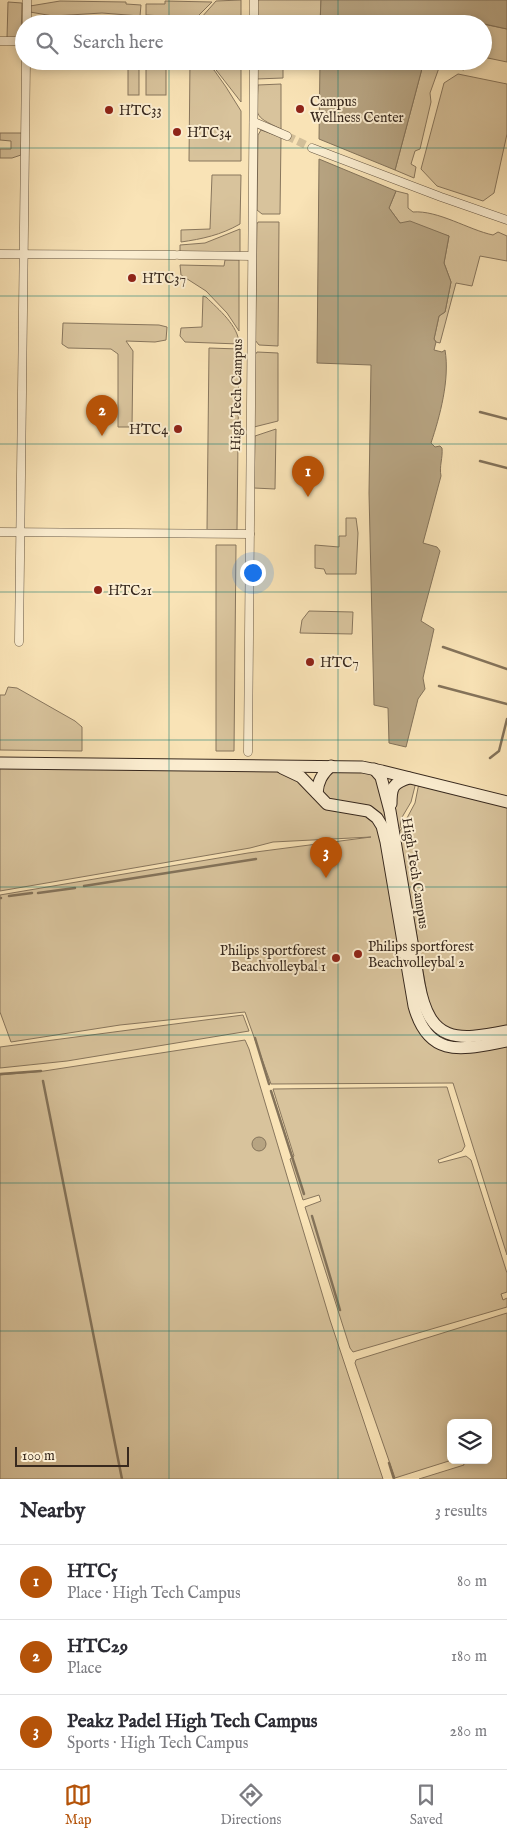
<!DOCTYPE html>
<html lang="en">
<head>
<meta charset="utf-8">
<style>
	body { margin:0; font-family:"IM FELL English",serif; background:#f7f7f7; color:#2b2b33 }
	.controls { position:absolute; right:15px; bottom:15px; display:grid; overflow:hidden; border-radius:8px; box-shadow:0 2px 8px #0003 }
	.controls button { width:45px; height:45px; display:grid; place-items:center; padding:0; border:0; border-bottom:1px solid #e1e1e2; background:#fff; color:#2b2b33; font:25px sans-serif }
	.scale { position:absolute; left:15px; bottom:12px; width:114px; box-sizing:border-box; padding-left:5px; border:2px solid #38291e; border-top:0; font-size:14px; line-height:18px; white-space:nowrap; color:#38291e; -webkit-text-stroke:4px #fbedd0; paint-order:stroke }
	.you { position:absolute; left:252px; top:572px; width:18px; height:18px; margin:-12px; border:4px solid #fff; border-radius:50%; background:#1a73e8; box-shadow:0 0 0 8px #1a73e833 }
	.badge { display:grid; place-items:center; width:32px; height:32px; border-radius:50%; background:#b45309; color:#fff; font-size:16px; font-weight:700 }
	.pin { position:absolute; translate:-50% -41px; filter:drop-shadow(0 1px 2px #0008) }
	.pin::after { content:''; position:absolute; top:26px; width:18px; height:15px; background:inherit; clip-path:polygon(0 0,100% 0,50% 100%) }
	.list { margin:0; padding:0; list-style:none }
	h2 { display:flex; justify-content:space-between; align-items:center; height:65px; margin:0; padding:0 20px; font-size:21px }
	h2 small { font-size:16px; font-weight:400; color:#7c7c81 }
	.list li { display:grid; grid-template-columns:32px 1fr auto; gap:15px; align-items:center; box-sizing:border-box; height:75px; padding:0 20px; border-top:1px solid #e1e1e2 }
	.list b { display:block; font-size:19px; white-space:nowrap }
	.list p { margin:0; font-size:16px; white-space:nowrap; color:#7c7c81 }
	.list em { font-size:16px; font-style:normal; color:#7c7c81 }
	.icon { flex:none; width:28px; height:28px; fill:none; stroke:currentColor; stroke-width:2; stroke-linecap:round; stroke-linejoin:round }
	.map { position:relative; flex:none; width:507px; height:1479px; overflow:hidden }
	.search { position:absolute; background:#fff; box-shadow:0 2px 8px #0003; left:15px; right:15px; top:15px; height:55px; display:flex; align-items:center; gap:12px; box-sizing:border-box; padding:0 18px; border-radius:28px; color:#7c7c81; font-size:19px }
	.sheet { height:290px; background:#fff }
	nav { display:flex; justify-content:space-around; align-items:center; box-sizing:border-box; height:70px; border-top:1px solid #e1e1e2; background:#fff; font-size:14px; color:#7c7c81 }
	nav a { display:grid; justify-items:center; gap:2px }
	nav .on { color:#b45309 }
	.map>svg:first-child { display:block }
</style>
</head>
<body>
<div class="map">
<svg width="507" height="1479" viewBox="0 0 507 1479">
	<rect width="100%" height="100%" fill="#f9e3b6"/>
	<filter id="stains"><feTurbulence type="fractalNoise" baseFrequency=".004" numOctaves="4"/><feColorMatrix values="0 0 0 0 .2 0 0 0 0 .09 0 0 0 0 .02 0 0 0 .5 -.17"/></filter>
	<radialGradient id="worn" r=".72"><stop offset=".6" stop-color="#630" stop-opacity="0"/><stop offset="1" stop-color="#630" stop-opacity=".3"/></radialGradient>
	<g fill="#d8c39c" stroke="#88765d">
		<polygon points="241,0 241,22 201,18 216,1"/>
		<polygon points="257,0 321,0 320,24 257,24"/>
		<polygon points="60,1 126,2 126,4 141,5 140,16 102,13 53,16 30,12 30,6"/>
		<polygon points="165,1 212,2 196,18 146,15 146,4 165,4"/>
		<polygon points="8,2 22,3 21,38 7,38"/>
		<polygon points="97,18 141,20 141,24 29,24 29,19 51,22"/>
		<polygon points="483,24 507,29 507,62 483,57"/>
		<rect x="128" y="61" width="11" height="34"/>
		<rect x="146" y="61" width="20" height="34"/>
		<polygon points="190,61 200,61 214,70 226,87 241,111 241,161 189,161"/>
		<polygon points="207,61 241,61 241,102 213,66"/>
		<polygon points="256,61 283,61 283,78 256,79"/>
		<polygon points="424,61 467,61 464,70 440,65 430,93 431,102 420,149 415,151 411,164 416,167 414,178 395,170"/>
		<polygon points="458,74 507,84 507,134 494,193 483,201 437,186 421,169 444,83"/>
		<path d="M281,84V129C251,115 257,116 258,85Z"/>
		<polygon points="261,130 281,137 280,214 262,214 257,210 258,135"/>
		<polygon points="0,133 22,133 21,155 12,158 0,158 0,149 11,149 11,141 0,140"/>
		<path d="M212,175H241L240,224C221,235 202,239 181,242V230L210,229Z"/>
		<path d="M396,191L408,194V208L413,212C438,210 469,230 493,235L498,232L507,236V261L480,256L472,286L456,283L440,343L436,342L434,339L439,316L445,312L451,282L444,263L449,236L400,223L389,208Z"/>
		<polygon points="258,222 279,222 278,346 259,345 255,340 257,224"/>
		<polygon points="240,229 240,253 180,253 180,245 205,243"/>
		<polygon points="225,260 239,260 239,331 227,313 206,291 181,275 180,265 224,266"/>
		<path d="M203,296L206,297C218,309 239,326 239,344L185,342L180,336L181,328L202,327Z"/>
		<polygon points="63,323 159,325 167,327 166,340 155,342 126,341 133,351 132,427 118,427 118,354 111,349 68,348 62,344"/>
		<polygon points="209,348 239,349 237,530 207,530"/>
		<polygon points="257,352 278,353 278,421 254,427 255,355"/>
		<polygon points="276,429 275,489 254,488 255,436"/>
		<polygon points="346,518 356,518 358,533 356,574 326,574 324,569 315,568 315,545 339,547 339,536 346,536"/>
		<polygon points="216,545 236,545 234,751 216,751"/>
		<polygon points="309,611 353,612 352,634 300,633 302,620"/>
		<polygon points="8,687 17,688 75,721 82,727 82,751 0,750 0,695 5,695"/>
		<polygon points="0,767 278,771 294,778 314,797 357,812 370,818 378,826 429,1042 507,1045 507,1255 453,1083 271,1084 245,1012 120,1025 11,1042 0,1012 0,895 248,853 371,837 273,842 250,848 0,891"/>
		<polygon points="368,771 379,779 389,831 383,823 332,802 322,793 322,782 329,772"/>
		<polygon points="416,782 411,802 401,819 400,828 398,829 393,798 400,784"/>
		<path d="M419,783L507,805V1026C486,1030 458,1039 440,1024C436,1020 433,1015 430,1011L399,833L415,803Z"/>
		<polygon points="243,1015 249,1031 67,1061 0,1068 0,1047"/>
		<polygon points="245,1040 249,1049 330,1320 383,1479 0,1479 0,1075 44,1071"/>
		<polygon points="447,1087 465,1146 462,1151 438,1160 439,1163 466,1156 471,1160 507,1273 507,1292 501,1294 503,1300 507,1298 507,1307 353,1352 350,1348 305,1207 321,1201 319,1195 303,1200 290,1159 294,1156 273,1089"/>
		<polygon points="507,1313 507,1479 419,1479 464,1465 463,1460 488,1460 488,1423 451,1423 451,1460 452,1460 395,1478 355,1363 356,1360"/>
	</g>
	<g fill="#b7a482" stroke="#84735a">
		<polygon points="321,0 507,0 507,29 453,17 451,24 320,24"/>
		<polygon points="320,61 424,61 395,170 319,139"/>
		<path d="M319,159L396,191L389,208L400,223L410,221L449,236L444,263L451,282L445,312L439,316L434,339L436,342L434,350L442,352L445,350C450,379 440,416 431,443L435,447L440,446L442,448C443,458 439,466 441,476L423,543L437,547L440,551L421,621L434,629L423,678L425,689L418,699L406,747L389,743L388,708L374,705L369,493L371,365L317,363Z"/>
		<circle cx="259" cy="1144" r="7"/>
	</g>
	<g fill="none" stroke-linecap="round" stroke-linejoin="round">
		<g stroke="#84735a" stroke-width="2.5">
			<polyline points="480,412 507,419"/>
			<polyline points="480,461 507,468"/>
			<polyline points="443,647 507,669"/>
			<polyline points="439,686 507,704"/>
			<polyline points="490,758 499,751 507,719"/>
			<polyline points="84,886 256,859"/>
			<polyline points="38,893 75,888"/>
			<polyline points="9,896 32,893"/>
			<polyline points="0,898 1,898"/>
			<polyline points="255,1038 269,1084"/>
			<polyline points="0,1074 41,1071"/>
			<polyline points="43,1081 122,1479"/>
			<polyline points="271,1091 304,1194"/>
			<polyline points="312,1216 340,1310"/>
			<polyline points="389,1463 394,1479"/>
		</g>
		<polyline stroke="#d2be98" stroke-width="8" stroke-dasharray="8 4" stroke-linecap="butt" points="287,136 312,148"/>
		<g stroke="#685844" stroke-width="9">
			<g id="street">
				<polyline points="254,0 254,24"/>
				<polyline points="27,24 27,0"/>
				<polyline points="0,41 24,41"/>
				<polyline points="254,122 287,136"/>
				<polyline points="312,148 441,197 507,220"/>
				<polyline points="0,254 175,255"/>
				<polyline points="179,255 252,256"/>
				<polyline points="0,532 250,534"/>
				<polyline points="19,642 26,61"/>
				<polyline points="248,752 254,61"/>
			</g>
		</g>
		<g stroke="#38291e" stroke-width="13">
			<g id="secondary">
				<polyline points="0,763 362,767 382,771 507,802"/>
				<path d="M282,768L301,777L327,804L368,811L377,818L382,826L386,842L414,1006C429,1060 463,1049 507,1041"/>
				<path d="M374,769L381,777L390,811L419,984C430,1043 456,1041 507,1031"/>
				<path d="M317,793C318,781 322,774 331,766"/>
				<path d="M391,804C391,787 393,783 409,778"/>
			</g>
		</g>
		<use href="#street" stroke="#fbedd0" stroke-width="8"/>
		<use href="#secondary" stroke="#fbedd0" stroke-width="11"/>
	</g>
	<path fill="none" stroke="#0f766e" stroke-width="1" stroke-opacity="0.55" d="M169,0V24M338,0V24M169,61V1479M338,61V1479M0,148H507M0,296H507M0,444H507M0,592H507M0,740H507M0,887H507M0,1035H507M0,1183H507M0,1331H507"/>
	<g fill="#8f2418" stroke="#fbedd0" stroke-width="2">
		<circle cx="300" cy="109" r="5"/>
		<circle cx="109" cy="110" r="5"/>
		<circle cx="177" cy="132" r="5"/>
		<circle cx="132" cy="278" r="5"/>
		<circle cx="178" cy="429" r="5"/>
		<circle cx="98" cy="590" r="5"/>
		<circle cx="310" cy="662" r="5"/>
		<circle cx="358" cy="954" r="5"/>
		<circle cx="336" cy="958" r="5"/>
	</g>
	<g text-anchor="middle" stroke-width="4" stroke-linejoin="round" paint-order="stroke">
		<g font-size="14" fill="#38291e" stroke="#fbedd0" text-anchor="start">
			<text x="310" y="106">Campus<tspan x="310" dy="16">Wellness Center</tspan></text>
			<text x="119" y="115">HTC33</text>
			<text x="187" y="137">HTC34</text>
			<text x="142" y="283">HTC37</text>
			<text x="168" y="434" text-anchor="end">HTC4</text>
			<text x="108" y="595">HTC21</text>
			<text x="320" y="667">HTC7</text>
			<text x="368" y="951">Philips sportforest<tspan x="368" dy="16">Beachvolleybal 2</tspan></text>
			<text x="326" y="955" text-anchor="end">Philips sportforest<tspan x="326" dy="16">Beachvolleybal 1</tspan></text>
		</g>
		<g font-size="14" fill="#38291e" stroke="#fbedd0">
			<text transform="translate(236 395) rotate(-89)" y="5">High Tech Campus</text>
			<text transform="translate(416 873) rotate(81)" y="5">High Tech Campus</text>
		</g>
	</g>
	<rect width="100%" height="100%" filter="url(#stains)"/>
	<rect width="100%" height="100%" fill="url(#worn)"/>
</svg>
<div class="controls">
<button><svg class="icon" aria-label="layers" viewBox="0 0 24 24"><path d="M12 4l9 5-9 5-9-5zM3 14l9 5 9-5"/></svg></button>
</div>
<div class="scale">100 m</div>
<div class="you"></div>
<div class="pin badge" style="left:308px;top:497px">1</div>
<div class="pin badge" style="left:102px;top:436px">2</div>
<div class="pin badge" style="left:326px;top:878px">3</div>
<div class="search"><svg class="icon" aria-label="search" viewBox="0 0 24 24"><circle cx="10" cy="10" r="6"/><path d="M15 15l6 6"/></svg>Search here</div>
</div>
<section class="sheet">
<h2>Nearby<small>3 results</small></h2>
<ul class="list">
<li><span class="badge">1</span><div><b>HTC5</b><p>Place · High Tech Campus</p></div><em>80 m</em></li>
<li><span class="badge">2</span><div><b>HTC29</b><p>Place</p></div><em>180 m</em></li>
<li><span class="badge">3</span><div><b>Peakz Padel High Tech Campus</b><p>Sports · High Tech Campus</p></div><em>280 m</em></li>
</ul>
</section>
<nav>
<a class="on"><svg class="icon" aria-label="map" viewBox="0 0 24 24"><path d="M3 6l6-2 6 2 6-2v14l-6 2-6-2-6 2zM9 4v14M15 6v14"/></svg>Map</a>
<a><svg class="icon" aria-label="directions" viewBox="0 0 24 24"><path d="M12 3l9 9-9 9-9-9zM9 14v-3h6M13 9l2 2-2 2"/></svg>Directions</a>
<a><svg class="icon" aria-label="saved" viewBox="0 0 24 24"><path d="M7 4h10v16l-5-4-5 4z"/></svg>Saved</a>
</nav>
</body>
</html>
